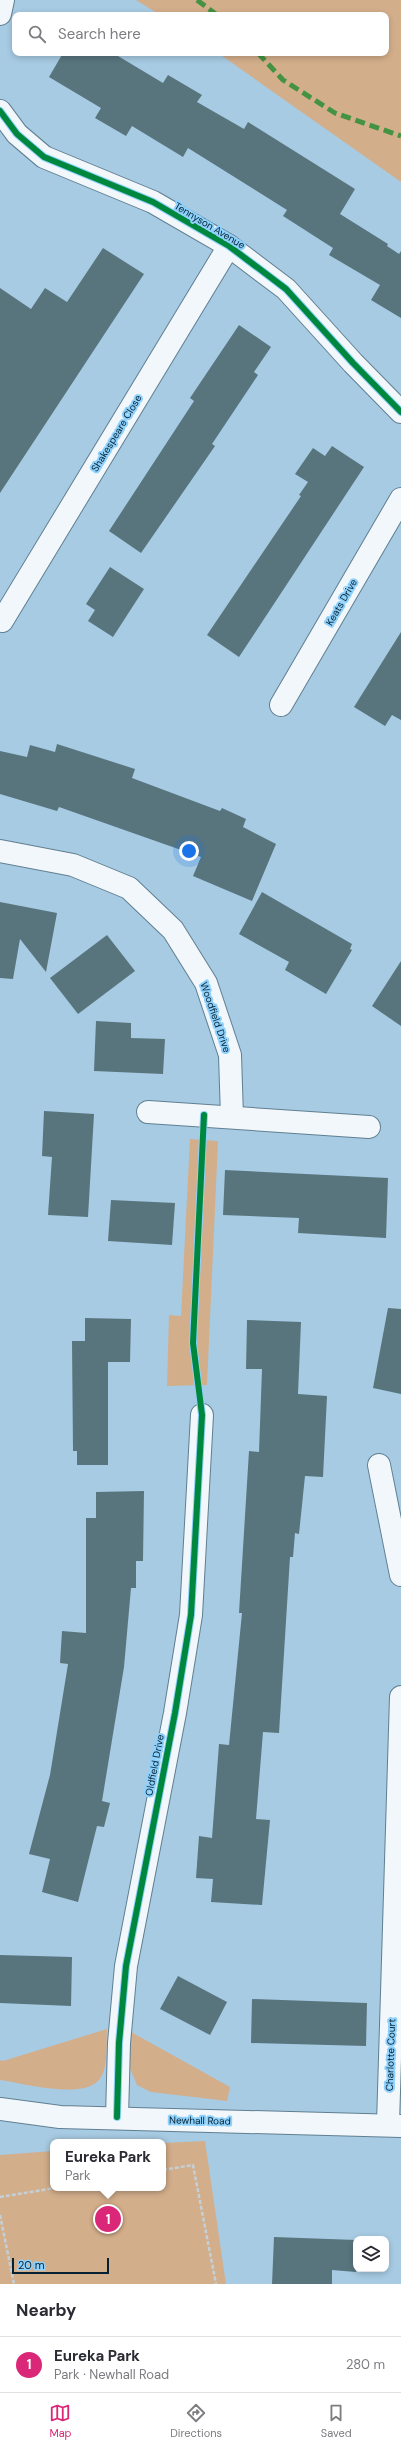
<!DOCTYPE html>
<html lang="en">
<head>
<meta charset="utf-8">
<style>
	body { margin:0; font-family:"DM Sans",sans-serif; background:#f2f2f3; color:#2b2b33 }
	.controls { position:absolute; right:12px; bottom:12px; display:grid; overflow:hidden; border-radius:8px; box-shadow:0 2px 6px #0003 }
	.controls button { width:36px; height:36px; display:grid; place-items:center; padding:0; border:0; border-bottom:1px solid #e1e1e2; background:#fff; color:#2b2b33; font:20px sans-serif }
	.scale { position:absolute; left:12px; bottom:10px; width:97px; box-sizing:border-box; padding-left:4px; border:2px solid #062232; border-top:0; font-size:11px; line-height:14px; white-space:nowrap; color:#062232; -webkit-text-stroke:3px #8ed1fc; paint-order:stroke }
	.you { position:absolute; left:189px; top:851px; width:14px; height:14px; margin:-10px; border:3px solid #fff; border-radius:50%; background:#1a73e8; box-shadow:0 0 0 6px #1a73e833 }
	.badge { display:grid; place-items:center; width:26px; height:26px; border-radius:50%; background:#db2777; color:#fff; font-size:13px; font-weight:700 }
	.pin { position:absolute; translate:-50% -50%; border:2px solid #fff; box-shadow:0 1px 4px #0006 }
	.popup { position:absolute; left:50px; top:2139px; width:116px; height:52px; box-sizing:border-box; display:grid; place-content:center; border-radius:8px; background:#fff; filter:drop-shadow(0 1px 3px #0005); font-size:13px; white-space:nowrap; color:#7c7c81 }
	.popup b { font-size:15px; color:#2b2b33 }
	.popup::after { content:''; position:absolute; left:50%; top:100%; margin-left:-8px; border:8px solid transparent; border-top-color:#fff }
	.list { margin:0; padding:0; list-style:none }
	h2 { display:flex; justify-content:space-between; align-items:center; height:52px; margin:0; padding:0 16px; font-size:17px }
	h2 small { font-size:13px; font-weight:400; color:#7c7c81 }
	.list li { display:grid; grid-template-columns:26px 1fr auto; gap:12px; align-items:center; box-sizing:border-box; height:56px; padding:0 16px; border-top:1px solid #e1e1e2 }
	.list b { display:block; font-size:15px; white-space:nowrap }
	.list p { margin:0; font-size:13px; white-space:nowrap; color:#7c7c81 }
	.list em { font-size:13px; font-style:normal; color:#7c7c81 }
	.icon { flex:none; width:22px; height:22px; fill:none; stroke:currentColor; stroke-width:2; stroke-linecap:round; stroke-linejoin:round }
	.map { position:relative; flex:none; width:401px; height:2284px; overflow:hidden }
	.search { position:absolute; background:#fff; box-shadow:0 2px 6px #0003; left:12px; right:12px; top:12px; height:44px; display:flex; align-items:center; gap:10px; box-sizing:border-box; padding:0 14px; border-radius:8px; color:#7c7c81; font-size:15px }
	.sheet { height:108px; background:#fff }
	nav { display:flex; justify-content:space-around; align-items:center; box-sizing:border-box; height:56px; border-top:1px solid #e1e1e2; background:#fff; font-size:11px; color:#7c7c81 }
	nav a { display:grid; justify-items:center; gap:2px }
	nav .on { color:#db2777 }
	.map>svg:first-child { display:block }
</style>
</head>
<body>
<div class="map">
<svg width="401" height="2284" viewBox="0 0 401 2284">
	<rect width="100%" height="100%" fill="#a7cbe3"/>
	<g fill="#d3ae8b">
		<polygon points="136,0 401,0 401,182 218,53 386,53 386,15 160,15"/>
		<polygon points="190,1139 218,1141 207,1385 167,1386 169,1315 181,1316"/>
		<path d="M107,2029C106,2044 109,2068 99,2080C82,2100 22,2083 0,2080V2060L3,2061Z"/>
		<polygon points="131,2032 230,2087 227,2101 151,2092 137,2085 129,2066"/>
		<polygon points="205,2141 226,2284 0,2284 0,2155 53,2151 53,2188 163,2188 163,2143"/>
	</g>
	<g fill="#58757e">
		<polygon points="63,53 113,53 163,83 168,75 202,95 197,102 244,129 248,122 355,189 340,214 388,244 387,246 399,254 401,251 401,318 371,300 380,285 329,255 333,248 283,216 287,210 188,148 183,157 132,126 126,136 95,118 101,108 49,77"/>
		<polygon points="103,248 144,274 0,493 0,288 31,309 45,288 67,302"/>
		<polygon points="239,325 271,347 254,372 258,375 212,444 215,446 141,553 109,531 194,401 190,398"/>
		<polygon points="332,446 364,467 239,657 207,635 301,496 299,495 308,482 295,474 313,448 325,456"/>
		<polygon points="110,567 144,589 113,637 88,621 95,610 86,604"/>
		<polygon points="401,632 401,720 392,715 385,726 354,707"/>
		<polygon points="57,744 135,769 132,778 220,811 222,808 246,819 243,827 276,844 252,901 193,876 201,857 59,807 57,811 0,794 0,751 27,757 30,745 55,752"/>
		<polygon points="262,892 352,944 350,949 352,950 326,994 285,970 289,962 239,934"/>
		<polygon points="0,902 57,913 46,972 20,939 13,979 0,978"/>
		<polygon points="107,935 135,971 78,1014 50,978"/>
		<polygon points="401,961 401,1026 372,1006"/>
		<polygon points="96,1021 131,1023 131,1038 165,1039 163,1074 94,1071"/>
		<polygon points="44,1111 94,1114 88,1217 48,1215 52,1157 42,1156"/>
		<polygon points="225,1170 388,1178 386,1238 298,1233 299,1218 223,1215"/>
		<polygon points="111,1200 175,1203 172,1245 108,1241"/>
		<polygon points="388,1308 401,1309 401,1394 373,1388"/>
		<polygon points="85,1318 131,1319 130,1362 108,1362 108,1465 77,1465 77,1451 73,1451 72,1341 85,1341"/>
		<polygon points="247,1320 301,1322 298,1394 327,1396 323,1477 305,1476 299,1534 295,1533 293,1557 290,1557 279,1733 263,1732 256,1819 270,1820 262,1905 211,1902 213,1879 196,1878 199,1836 212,1838 219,1744 229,1745 242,1613 239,1613 249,1451 259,1452 262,1369 246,1369"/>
		<polygon points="144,1491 143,1561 136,1561 136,1588 131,1588 124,1667 102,1801 110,1803 104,1827 97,1826 78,1902 42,1892 50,1859 29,1854 50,1775 68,1664 60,1663 62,1631 86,1633 86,1518 96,1518 96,1492"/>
		<polygon points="0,1955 72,1957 71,2006 0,2003"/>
		<polygon points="178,1976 227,2002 210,2035 160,2009"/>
		<polygon points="252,1999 367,2003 366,2046 251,2043"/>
		<polygon points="274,2237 356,2240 356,2272 332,2270 332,2284 272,2284"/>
	</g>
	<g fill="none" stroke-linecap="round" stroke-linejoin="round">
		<g stroke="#607f91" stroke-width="24">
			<g id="street">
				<polyline points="0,14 3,0"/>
				<polyline points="0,111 17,134 44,157 153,202 229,246 286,289 353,363 401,412"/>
				<polyline points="2,621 229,246"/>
				<polyline points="281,705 401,499"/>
				<polyline points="0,851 73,865 129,888 173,930 206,983 230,1055 232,1117"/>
				<polyline points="148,1112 369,1127"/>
				<polyline points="379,1465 401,1575"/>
				<polyline points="117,2117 119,2043 126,1966 175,1713 191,1615 202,1415"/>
				<polyline points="388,2124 401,1697"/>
			</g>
		</g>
		<g stroke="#607f91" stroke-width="24">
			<polyline id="secondary" points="0,2109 60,2117 401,2126"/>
		</g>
		<g stroke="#c4d0d8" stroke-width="2.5" stroke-dasharray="4 2" stroke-linecap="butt">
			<polyline points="198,1387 193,1343 202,1144"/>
			<polyline points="163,2170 193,2165 216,2284"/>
			<polyline points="0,2197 55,2188"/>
			<polyline points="0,2215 14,2284"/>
		</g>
		<use href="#street" stroke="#f2f7fb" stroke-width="22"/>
		<use href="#secondary" stroke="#f2f7fb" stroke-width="22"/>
		<g stroke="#449342" stroke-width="5" stroke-dasharray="10 5" stroke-linecap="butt">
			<polyline points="197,0 217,15"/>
			<polyline points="258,53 283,80 335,113 401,136"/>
		</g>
		<g stroke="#8ed1fc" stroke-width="8">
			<g id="cycleway">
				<polyline points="0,111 17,134 44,157 153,202 229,246 286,289 353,363 401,412"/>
				<polyline points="117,2117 119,2043 126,1966 175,1713 191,1615 202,1415 193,1343 204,1115"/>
			</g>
		</g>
		<use href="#cycleway" stroke="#00873e" stroke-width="6"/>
	</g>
	<g text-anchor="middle" stroke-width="4" stroke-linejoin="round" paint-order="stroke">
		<g font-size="10" fill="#062232" stroke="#8ed1fc">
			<text transform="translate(210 225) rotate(31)" y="4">Tennyson Avenue</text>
			<text transform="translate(116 433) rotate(-59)" y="4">Shakespeare Close</text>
			<text transform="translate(341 602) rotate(-60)" y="4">Keats Drive</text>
			<text transform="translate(216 1017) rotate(71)" y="4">Woodfield Drive</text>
			<text transform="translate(154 1765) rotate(-79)" y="4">Oldfield Drive</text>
			<text transform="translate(390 2055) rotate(-88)" y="4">Charlotte Court</text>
			<text transform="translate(200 2120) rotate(1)" y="4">Newhall Road</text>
		</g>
	</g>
</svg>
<div class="controls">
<button><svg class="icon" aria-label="layers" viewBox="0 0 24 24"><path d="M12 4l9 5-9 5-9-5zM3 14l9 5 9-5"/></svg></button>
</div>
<div class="scale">20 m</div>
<div class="you"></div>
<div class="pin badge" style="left:108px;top:2219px">1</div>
<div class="popup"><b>Eureka Park</b>Park</div>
<div class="search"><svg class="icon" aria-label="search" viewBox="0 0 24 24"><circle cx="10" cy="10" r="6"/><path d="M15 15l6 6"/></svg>Search here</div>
</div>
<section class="sheet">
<h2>Nearby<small></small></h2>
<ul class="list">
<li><span class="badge">1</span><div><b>Eureka Park</b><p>Park · Newhall Road</p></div><em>280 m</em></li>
</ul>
</section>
<nav>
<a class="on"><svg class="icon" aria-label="map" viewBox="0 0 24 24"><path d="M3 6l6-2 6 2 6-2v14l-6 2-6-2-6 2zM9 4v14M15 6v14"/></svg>Map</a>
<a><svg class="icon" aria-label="directions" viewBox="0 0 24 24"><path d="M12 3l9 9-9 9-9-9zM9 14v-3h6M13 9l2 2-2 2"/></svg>Directions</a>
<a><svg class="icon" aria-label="saved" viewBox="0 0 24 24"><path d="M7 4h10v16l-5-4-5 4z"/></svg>Saved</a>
</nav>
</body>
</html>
